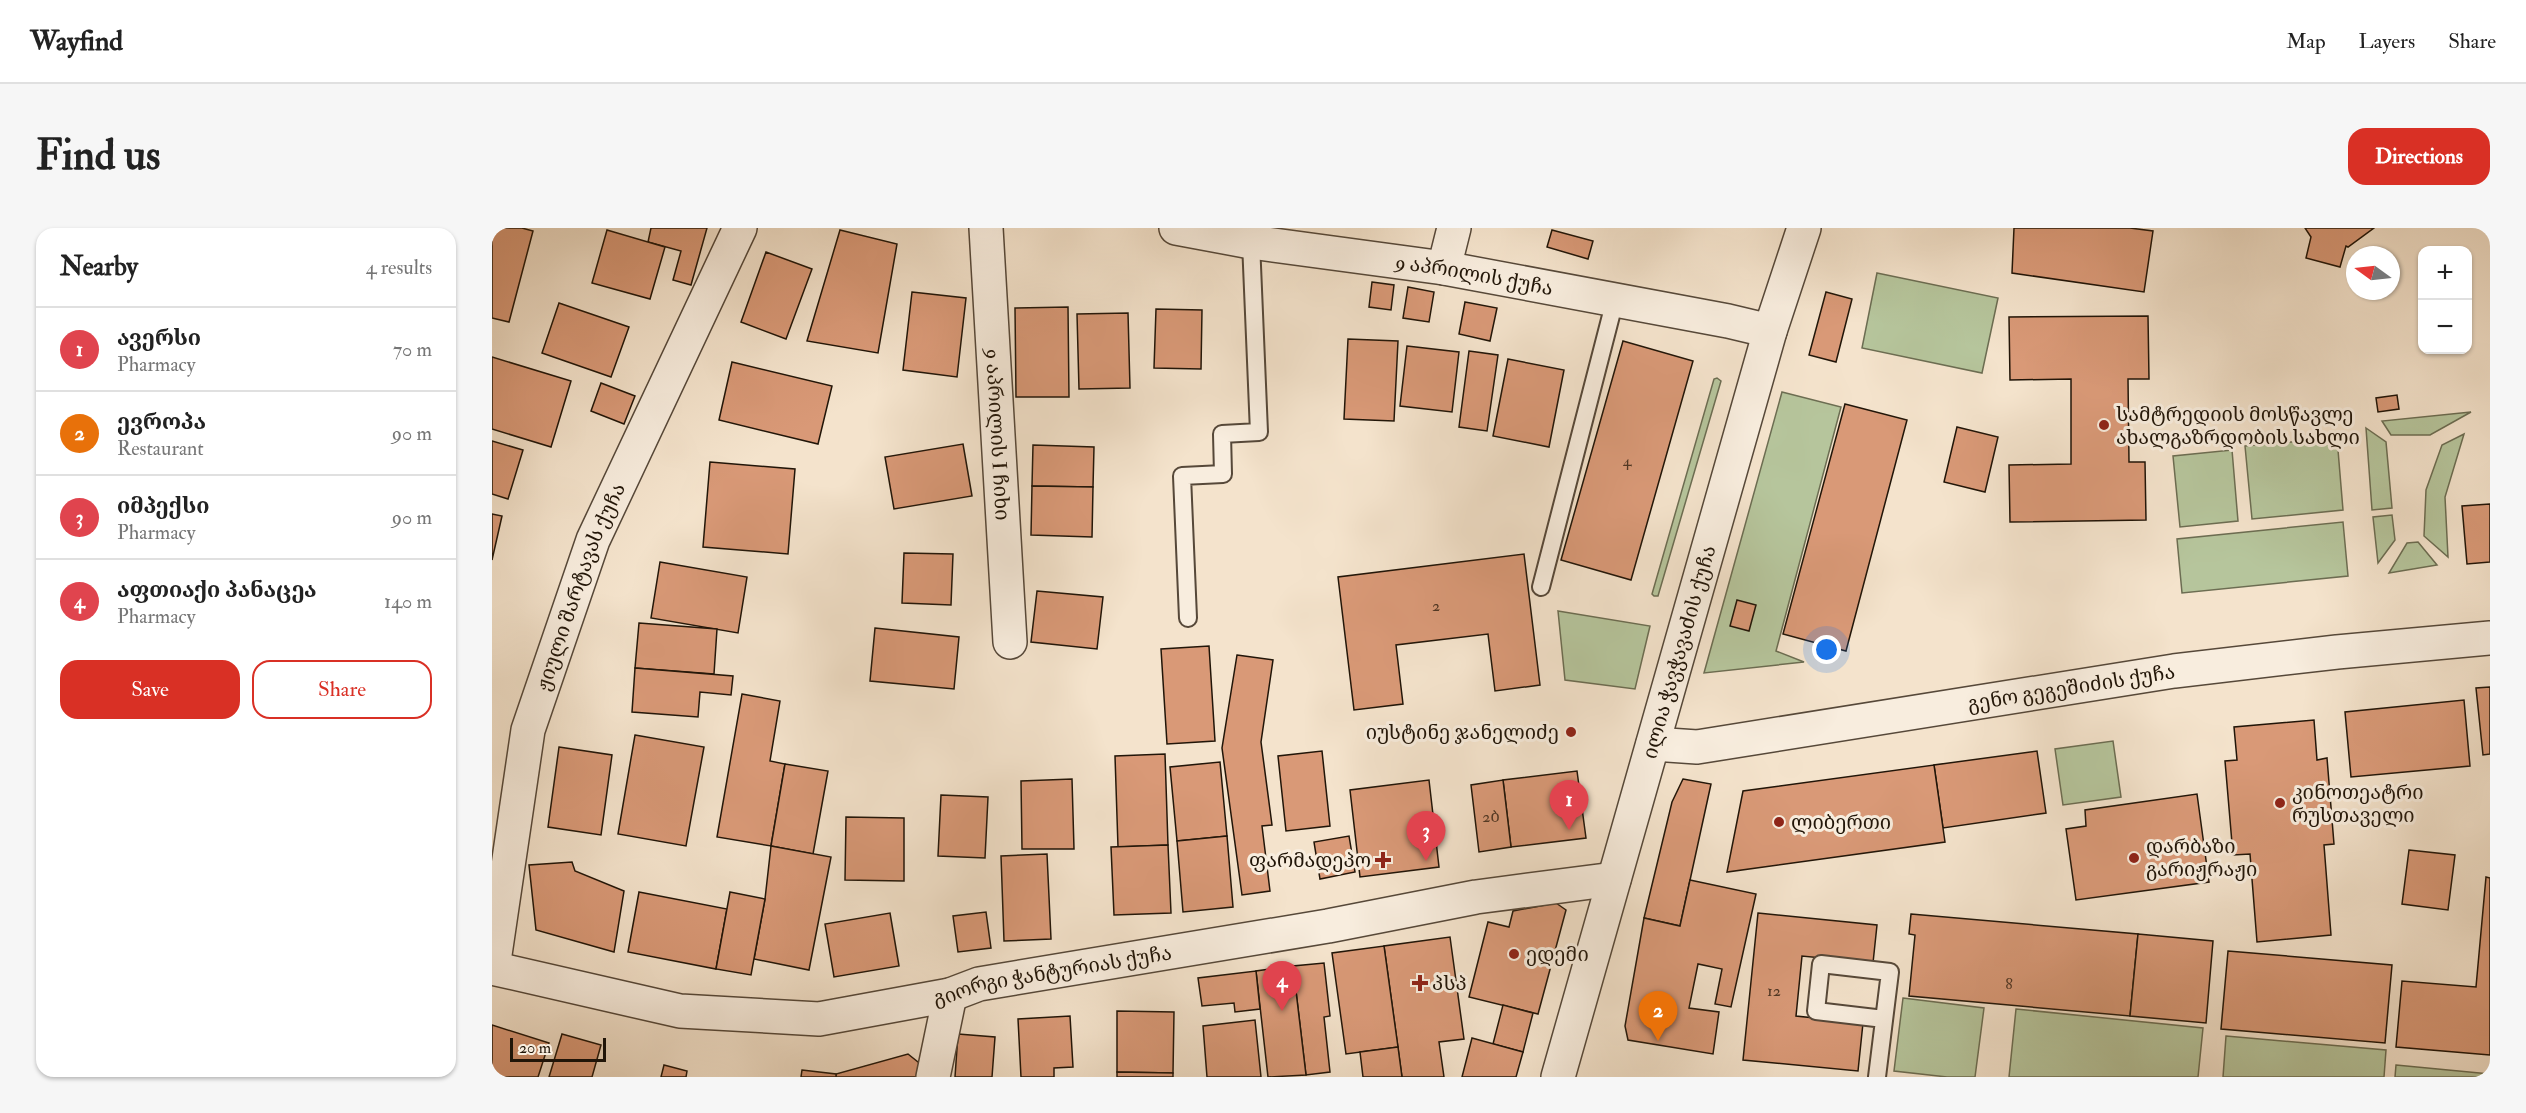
<!DOCTYPE html>
<html lang="en">
<head>
<meta charset="utf-8">
<style>
	body { margin:0; font-family:"IM FELL Double Pica","Noto Serif Georgian",serif; background:#f6f6f6; color:#222 }
	.controls { position:absolute; right:18px; top:18px; display:grid; overflow:hidden; border-radius:12px; box-shadow:0 2px 4px #0004 }
	.controls button { width:54px; height:54px; display:grid; place-items:center; padding:0; border:0; border-bottom:2px solid #e0e0e0; background:#fff; color:#222; font:30px sans-serif }
	.compass { position:absolute; left:1854px; top:18px; width:54px; height:54px; border-radius:50%; background:#fff; box-shadow:0 2px 4px #0004; rotate:285deg }
	.scale { position:absolute; left:18px; bottom:15px; width:96px; box-sizing:border-box; padding-left:6px; border:3px solid #211508; border-top:0; font-size:16px; line-height:21px; white-space:nowrap; color:#211508; -webkit-text-stroke:4px #f8edde; paint-order:stroke }
	.you { position:absolute; left:1335px; top:422px; width:21px; height:21px; margin:-15px; border:4px solid #fff; border-radius:50%; background:#1a73e8; box-shadow:0 0 0 9px #1a73e833 }
	.badge { display:grid; place-items:center; width:39px; height:39px; border-radius:50%; background:#d93025; color:#fff; font-size:20px; font-weight:700 }
	.pin { position:absolute; translate:-50% -50px; filter:drop-shadow(0 2px 3px #0008) }
	.pin::after { content:''; position:absolute; top:32px; width:21px; height:18px; background:inherit; clip-path:polygon(0 0,100% 0,50% 100%) }
	.list { margin:0; padding:0; list-style:none }
	h2 { display:flex; justify-content:space-between; align-items:center; height:78px; margin:0; padding:0 24px; font-size:26px }
	h2 small { font-size:20px; font-weight:400; color:#767676 }
	.list li { display:grid; grid-template-columns:39px 1fr auto; gap:18px; align-items:center; box-sizing:border-box; height:84px; padding:0 24px; border-top:2px solid #e0e0e0 }
	.list b { display:block; font-size:22px; white-space:nowrap }
	.list p { margin:0; font-size:20px; white-space:nowrap; color:#767676 }
	.list em { font-size:20px; font-style:normal; color:#767676 }
	.actions { display:flex; gap:12px; padding:18px 24px }
	.actions a { flex:1; padding:14px 0; border:2px solid #d93025; border-radius:18px; text-align:center; font-size:21px; color:#d93025 }
	.actions .main { background:#d93025; color:#fff }
	.map { position:relative; flex:none; width:1998px; height:849px; overflow:hidden; border-radius:18px }
	header { display:flex; align-items:center; gap:36px; box-sizing:border-box; height:84px; padding:0 30px; background:#fff; border-bottom:2px solid #e0e0e0 }
	header strong { font-size:28px }
	nav { display:flex; gap:33px; margin-inline-start:auto; font-size:21px }
	.intro { display:flex; align-items:center; justify-content:space-between; box-sizing:border-box; height:144px; padding:0 36px }
	h1 { margin:0; font-size:42px }
	.button { padding:15px 27px; border-radius:18px; background:#d93025; color:#fff; font-size:21px; font-weight:700 }
	main { display:flex; gap:36px; padding:0 36px }
	aside { flex:1; background:#fff; border-radius:18px; box-shadow:0 2px 4px #0004 }
	.map>svg:first-child { display:block }
</style>
</head>
<body>
<header>
<strong>Wayfind</strong>
<nav><a>Map</a><a>Layers</a><a>Share</a></nav>
</header>
<div class="intro"><h1>Find us</h1><a class="button">Directions</a></div>
<main>
<aside>
<h2>Nearby<small>4 results</small></h2>
<ul class="list">
<li><span class="badge" style="background:#e0444e">1</span><div><b>ავერსი</b><p>Pharmacy</p></div><em>70 m</em></li>
<li><span class="badge" style="background:#e8710a">2</span><div><b>ევროპა</b><p>Restaurant</p></div><em>90 m</em></li>
<li><span class="badge" style="background:#e0444e">3</span><div><b>იმპექსი</b><p>Pharmacy</p></div><em>90 m</em></li>
<li><span class="badge" style="background:#e0444e">4</span><div><b>აფთიაქი პანაცეა</b><p>Pharmacy</p></div><em>140 m</em></li>
</ul>
<div class="actions"><a class="main">Save</a><a>Share</a></div>
</aside>
<div class="map">
<svg width="1998" height="849" viewBox="0 0 1998 849">
	<rect width="100%" height="100%" fill="#f4e3cc"/>
	<filter id="stains"><feTurbulence type="fractalNoise" baseFrequency=".00333" numOctaves="4"/><feColorMatrix values="0 0 0 0 .2 0 0 0 0 .09 0 0 0 0 .02 0 0 0 .5 -.17"/></filter>
	<radialGradient id="worn" r=".72"><stop offset=".6" stop-color="#630" stop-opacity="0"/><stop offset="1" stop-color="#630" stop-opacity=".3"/></radialGradient>
	<g fill="#b6c59c" stroke="#6c6d52" stroke-width="1.5">
		<polygon points="1385,45 1506,70 1490,145 1370,120"/>
		<polygon points="1225,150 1229,153 1166,368 1162,368 1160,366 1222,151"/>
		<polygon points="1290,164 1349,179 1284,423 1312,434 1212,445"/>
		<polygon points="1979,184 1938,207 1899,207 1890,193"/>
		<polygon points="1874,200 1894,214 1900,280 1880,282"/>
		<polygon points="1972,206 1953,269 1956,329 1932,308 1934,262 1950,217"/>
		<polygon points="1845,210 1851,282 1760,291 1753,218"/>
		<polygon points="1740,222 1746,293 1688,299 1681,228"/>
		<polygon points="1900,287 1903,312 1886,335 1881,289"/>
		<polygon points="1851,294 1856,348 1690,365 1685,311"/>
		<polygon points="1926,314 1945,337 1897,345 1915,315"/>
		<polygon points="1066,383 1158,398 1143,461 1073,452"/>
		<polygon points="1621,513 1629,569 1571,577 1563,521"/>
		<polygon points="1411,770 1492,780 1483,849 1455,849 1402,843"/>
		<polygon points="1524,781 1711,800 1706,849 1517,849"/>
		<polygon points="1734,808 1894,822 1892,849 1731,849"/>
		<polygon points="1904,837 1998,846 1998,849 1903,849"/>
	</g>
	<g fill="#d99977" stroke="#211508" stroke-width="1.5">
		<polygon points="0,0 30,0 41,3 17,94 0,90"/>
		<polygon points="159,0 215,0 199,57 181,52 189,23 156,14"/>
		<polygon points="1522,0 1638,0 1661,3 1652,64 1520,45"/>
		<polygon points="1813,0 1882,0 1856,19 1854,18 1848,39 1814,30 1819,9"/>
		<polygon points="115,2 173,19 158,71 100,55"/>
		<polygon points="348,2 405,16 386,125 315,113"/>
		<polygon points="1060,2 1101,13 1096,31 1055,19"/>
		<polygon points="274,24 320,41 294,111 249,94"/>
		<polygon points="880,54 902,57 899,82 877,79"/>
		<polygon points="916,59 942,64 937,94 911,90"/>
		<polygon points="420,64 474,70 465,149 411,142"/>
		<polygon points="1334,64 1360,71 1344,134 1317,127"/>
		<polygon points="973,74 1005,80 998,113 967,106"/>
		<polygon points="67,75 137,99 119,149 50,125"/>
		<polygon points="576,79 577,169 524,169 523,80"/>
		<polygon points="664,81 710,82 709,141 662,140"/>
		<polygon points="636,85 638,160 587,161 585,86"/>
		<polygon points="1656,88 1657,151 1636,151 1637,234 1653,234 1654,292 1518,294 1517,237 1579,236 1579,151 1518,152 1517,89"/>
		<polygon points="856,111 906,113 902,193 852,191"/>
		<polygon points="1131,113 1201,133 1139,352 1069,332"/>
		<polygon points="915,118 967,124 960,184 908,178"/>
		<polygon points="977,123 1006,127 995,203 967,199"/>
		<polygon points="0,129 79,153 59,219 0,201"/>
		<polygon points="1016,131 1072,142 1057,219 1001,208"/>
		<polygon points="240,134 340,158 326,216 227,192"/>
		<polygon points="109,155 143,168 132,196 99,183"/>
		<polygon points="1905,167 1907,181 1886,184 1884,170"/>
		<polygon points="1353,176 1415,192 1354,423 1291,406"/>
		<polygon points="1465,199 1506,209 1493,264 1452,254"/>
		<polygon points="0,213 31,222 16,271 0,266"/>
		<polygon points="471,216 480,268 402,281 393,229"/>
		<polygon points="541,217 602,219 601,259 540,258"/>
		<polygon points="218,234 303,241 296,326 211,319"/>
		<polygon points="540,258 601,259 600,309 539,307"/>
		<polygon points="1998,276 1998,334 1975,336 1970,278"/>
		<polygon points="0,286 10,288 0,332"/>
		<polygon points="412,325 461,326 459,377 410,375"/>
		<polygon points="1032,326 1048,457 1003,463 996,406 904,417 911,476 862,482 846,349"/>
		<polygon points="168,334 255,349 246,405 159,390"/>
		<polygon points="545,363 611,369 605,421 539,414"/>
		<polygon points="1245,372 1264,377 1257,403 1238,398"/>
		<polygon points="147,395 225,401 222,446 143,440"/>
		<polygon points="383,400 467,409 462,461 378,453"/>
		<polygon points="717,418 723,513 675,516 669,421"/>
		<polygon points="745,427 781,432 769,514 780,597 770,598 778,663 750,667 730,520"/>
		<polygon points="143,440 241,448 239,467 208,464 206,489 140,484"/>
		<polygon points="1998,459 1998,526 1991,527 1984,460"/>
		<polygon points="250,466 288,473 278,533 293,536 279,618 225,609"/>
		<polygon points="1972,472 1978,538 1859,549 1853,484"/>
		<polygon points="1822,492 1825,532 1835,530 1842,616 1832,617 1839,707 1765,714 1758,626 1741,627 1733,533 1745,532 1742,499"/>
		<polygon points="143,507 212,519 194,618 126,606"/>
		<polygon points="67,519 120,527 109,607 56,599"/>
		<polygon points="830,523 838,598 794,603 786,528"/>
		<polygon points="1545,523 1554,585 1451,600 1442,537"/>
		<polygon points="673,526 676,617 626,619 623,528"/>
		<polygon points="728,534 735,608 685,613 678,539"/>
		<polygon points="293,536 336,543 321,626 279,618"/>
		<polygon points="1442,537 1453,614 1235,644 1251,563"/>
		<polygon points="1085,543 1094,610 1019,619 1011,552"/>
		<polygon points="580,551 582,621 530,621 529,553"/>
		<polygon points="1191,551 1219,556 1188,698 1152,690 1180,574"/>
		<polygon points="937,552 947,639 868,649 858,562"/>
		<polygon points="1011,552 1019,619 987,624 979,557"/>
		<polygon points="1705,566 1717,654 1584,672 1574,601 1594,598 1593,582"/>
		<polygon points="449,567 496,569 493,630 446,628"/>
		<polygon points="354,589 412,590 412,653 353,652"/>
		<polygon points="735,608 741,679 691,684 685,613"/>
		<polygon points="857,608 863,644 828,651 822,614"/>
		<polygon points="676,617 679,685 622,687 619,619"/>
		<polygon points="279,618 339,629 317,742 262,731 273,671"/>
		<polygon points="1917,622 1963,627 1956,682 1910,676"/>
		<polygon points="555,626 559,711 512,713 509,628"/>
		<polygon points="80,634 83,643 132,663 122,724 44,702 37,637"/>
		<polygon points="1994,649 1998,650 1998,827 1904,819 1910,753 1984,759"/>
		<polygon points="1198,652 1264,666 1239,779 1223,776 1230,741 1206,736 1197,780 1227,784 1221,826 1136,812 1133,798 1152,690 1188,698"/>
		<polygon points="147,664 235,681 224,741 136,724"/>
		<polygon points="238,664 273,671 259,747 224,741"/>
		<polygon points="1064,675 1074,682 1046,786 977,769 996,694 1017,699 1021,683"/>
		<polygon points="494,684 499,720 466,724 461,688"/>
		<polygon points="398,685 407,738 342,749 333,696"/>
		<polygon points="1266,685 1385,697 1381,735 1310,728 1304,788 1371,795 1366,843 1251,832"/>
		<polygon points="1419,686 1646,706 1638,788 1417,768 1423,707 1417,706"/>
		<polygon points="1646,706 1721,713 1714,795 1638,788"/>
		<polygon points="958,709 972,811 947,814 952,849 910,849 892,718"/>
		<polygon points="892,718 906,819 854,826 840,725"/>
		<polygon points="1736,723 1900,737 1893,815 1729,801"/>
		<polygon points="832,735 838,788 832,789 838,844 814,847 801,738"/>
		<polygon points="801,738 814,847 776,849 764,743"/>
		<polygon points="764,743 768,781 743,784 742,775 710,778 706,750"/>
		<polygon points="1011,777 1041,785 1031,824 1001,816"/>
		<polygon points="625,783 682,784 681,845 625,844"/>
		<polygon points="578,788 581,839 562,840 562,849 529,849 526,791"/>
		<polygon points="763,792 769,849 715,849 711,798"/>
		<polygon points="0,797 57,815 46,849 0,849"/>
		<polygon points="70,806 109,817 100,849 57,849"/>
		<polygon points="466,806 503,809 500,849 463,849"/>
		<polygon points="980,810 1031,824 1024,849 970,849"/>
		<polygon points="906,819 910,849 871,849 868,824"/>
		<polygon points="416,826 431,838 428,849 344,849 344,846"/>
		<polygon points="172,837 195,843 194,849 169,849"/>
		<polygon points="310,842 344,846 344,849 309,849"/>
		<polygon points="625,844 681,845 681,849 625,849"/>
	</g>
	<g fill="none" stroke-linecap="round" stroke-linejoin="round">
		<g stroke="#564839" stroke-width="20">
			<g id="service">
				<polyline points="1049,359 1123,72"/>
				<polyline points="696,390 690,248 731,246 730,206 767,204 759,14"/>
				<polyline points="1385,849 1398,744 1329,736 1324,783 1392,791"/>
			</g>
		</g>
		<g stroke="#564839" stroke-width="36">
			<g id="minor">
				<path id="s1" d="M494,0L518,414"/>
				<path id="s2" d="M684,0L759,14L952,40L1236,93L1278,103"/>
				<polyline points="952,40 962,0"/>
				<path id="s3" d="M1161,516L1205,519L1682,443L1845,424L1998,410"/>
				<path id="s4" d="M0,740L188,783L327,791L458,767L487,756L836,698L984,669L1122,651"/>
				<path id="s5" d="M1,740L36,502L101,312L248,0"/>
				<polyline points="441,849 458,767"/>
			</g>
		</g>
		<g stroke="#564839" stroke-width="36">
			<g id="tertiary">
				<path id="s6" d="M1066,849L1278,103L1312,0"/>
			</g>
		</g>
		<use href="#service" stroke="#f8edde" stroke-width="16"/>
		<use href="#minor" stroke="#f8edde" stroke-width="33"/>
		<use href="#tertiary" stroke="#f8edde" stroke-width="33"/>
	</g>
	<g fill="#8f2418" stroke="#f8edde" stroke-width="2">
		<circle cx="1612" cy="197" r="6"/>
		<circle cx="1079" cy="504" r="6"/>
		<circle cx="1788" cy="575" r="6"/>
		<circle cx="1287" cy="594" r="6"/>
		<circle cx="1642" cy="630" r="6"/>
		<path d="M888 623h6v6h6v6h-6v6h-6v-6h-6v-6h6z"/>
		<circle cx="1022" cy="726" r="6"/>
		<path d="M925 746h6v6h6v6h-6v6h-6v-6h-6v-6h6z"/>
	</g>
	<g text-anchor="middle" stroke-width="6" stroke-linejoin="round" paint-order="stroke">
		<g font-size="16" fill="#4f3624">
			<text x="1135" y="238">4</text>
			<text x="944" y="383">2</text>
			<text x="999" y="594">2ბ</text>
			<text x="1517" y="761">8</text>
			<text x="1282" y="768">12</text>
		</g>
		<g font-size="20" fill="#211508" stroke="#f8edde">
			<text dy="7" stroke="none"><textPath href="#s2" startOffset="302">9 აპრილის ქუჩა</textPath></text>
			<text dy="7" stroke="none"><textPath href="#s1" startOffset="207">9 აპრილის I ჩიხი</textPath></text>
			<text dy="7" stroke="none"><textPath href="#s5" startOffset="393">ჟიული შარტავას ქუჩა</textPath></text>
			<text dy="7" stroke="none"><textPath href="#s6" startOffset="442">ილია ჭავჭავაძის ქუჩა</textPath></text>
			<text dy="7" stroke="none"><textPath href="#s3" startOffset="423">გენო გეგეშიძის ქუჩა</textPath></text>
			<text dy="7" stroke="none"><textPath href="#s4" startOffset="570">გიორგი ჭანტურიას ქუჩა</textPath></text>
		</g>
		<g font-size="20" fill="#211508" stroke="#f8edde" text-anchor="start">
			<text x="1624" y="193">სამტრედიის მოსწავლე<tspan x="1624" dy="23">ახალგაზრდობის სახლი</tspan></text>
			<text x="1067" y="511" text-anchor="end">იუსტინე ჯანელიძე</text>
			<text x="1800" y="571">კინოთეატრი<tspan x="1800" dy="23">რუსთაველი</tspan></text>
			<text x="1299" y="601">ლიბერთი</text>
			<text x="1654" y="625">დარბაზი<tspan x="1654" dy="23">გარიჟრაჟი</tspan></text>
			<text x="879" y="639" text-anchor="end">ფარმადეპო</text>
			<text x="1034" y="733">ედემი</text>
			<text x="940" y="762">პსპ</text>
		</g>
	</g>
	<rect width="100%" height="100%" filter="url(#stains)"/>
	<rect width="100%" height="100%" fill="url(#worn)"/>
</svg>
<div class="controls">
<button>+</button>
<button>−</button>
</div>
<svg class="compass" viewBox="-18 -18 36 36"><path d="M0-13l5 13h-10z" fill="#e53935"/><path d="M0 13l5-13h-10z" fill="#767676"/></svg>
<div class="scale">20 m</div>
<div class="you"></div>
<div class="pin badge" style="left:1077px;top:602px;background:#e0444e">1</div>
<div class="pin badge" style="left:1166px;top:813px;background:#e8710a">2</div>
<div class="pin badge" style="left:934px;top:633px;background:#e0444e">3</div>
<div class="pin badge" style="left:790px;top:783px;background:#e0444e">4</div>
</div>
</main>
</body>
</html>
